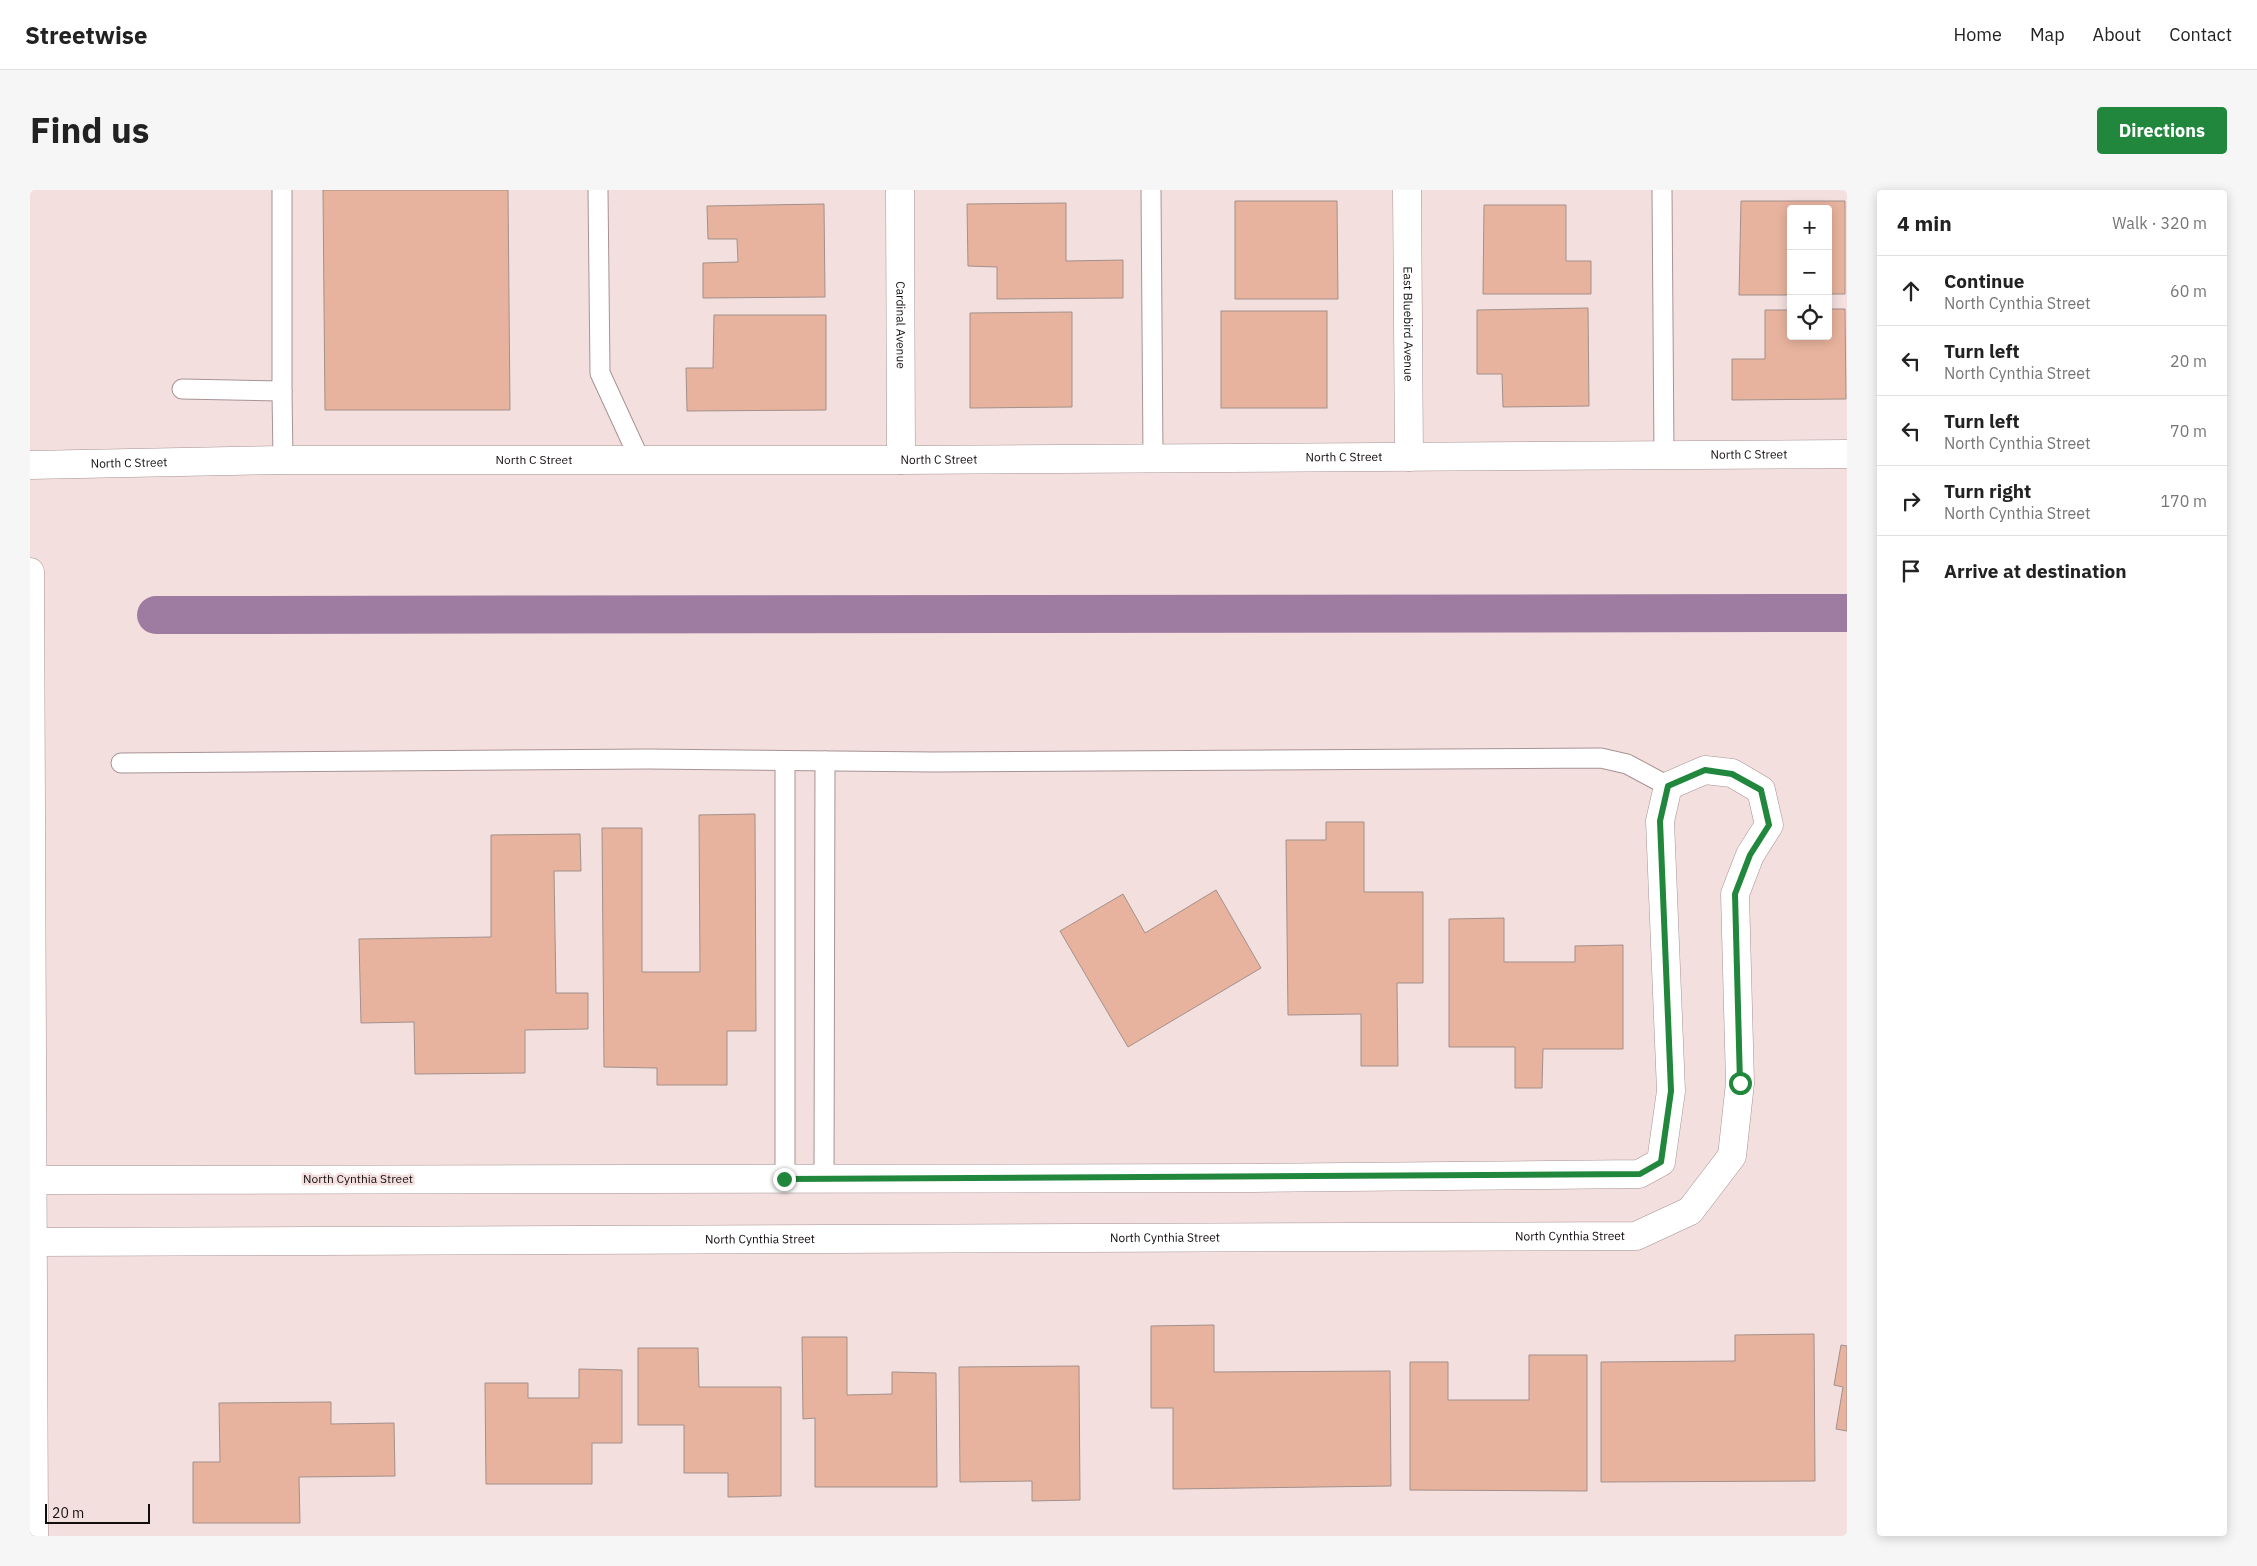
<!DOCTYPE html>
<html lang="en">
<head>
<meta charset="utf-8">
<style>
	body { margin:0; font-family:"IBM Plex Sans",sans-serif; background:#f6f6f6; color:#222 }
	.controls { position:absolute; right:15px; top:15px; display:grid; overflow:hidden; border-radius:5px; box-shadow:0 2px 12px #0003 }
	.controls button { width:45px; height:45px; display:grid; place-items:center; padding:0; border:0; border-bottom:1px solid #e0e0e0; background:#fff; color:#222; font:25px sans-serif }
	.scale { position:absolute; left:15px; bottom:12px; width:105px; box-sizing:border-box; padding-left:5px; border:2px solid #140d0e; border-top:0; font-size:14px; line-height:18px; white-space:nowrap; color:#140d0e; -webkit-text-stroke:4px #f4dfdf; paint-order:stroke }
	.stop { position:absolute; width:15px; height:15px; margin:-11px; border:4px solid #21873d; border-radius:50%; background:#fff }
	.stop.end { background:#21873d; border-color:#fff; box-shadow:0 1px 5px #0008 }
	.list { margin:0; padding:0; list-style:none }
	h2 { display:flex; justify-content:space-between; align-items:center; height:65px; margin:0; padding:0 20px; font-size:21px }
	h2 small { font-size:16px; font-weight:400; color:#767676 }
	.list li { display:grid; grid-template-columns:32px 1fr auto; gap:15px; align-items:center; box-sizing:border-box; height:70px; padding:0 20px; border-top:1px solid #e0e0e0 }
	.list b { display:block; font-size:19px; white-space:nowrap }
	.list p { margin:0; font-size:16px; white-space:nowrap; color:#767676 }
	.list em { font-size:16px; font-style:normal; color:#767676 }
	.icon { flex:none; width:28px; height:28px; fill:none; stroke:currentColor; stroke-width:2; stroke-linecap:round; stroke-linejoin:round }
	.map { position:relative; flex:none; width:1817px; height:1346px; overflow:hidden; border-radius:5px }
	header { display:flex; align-items:center; gap:30px; box-sizing:border-box; height:70px; padding:0 25px; background:#fff; border-bottom:1px solid #e0e0e0 }
	header strong { font-size:24px }
	nav { display:flex; gap:28px; margin-inline-start:auto; font-size:18px }
	.intro { display:flex; align-items:center; justify-content:space-between; box-sizing:border-box; height:120px; padding:0 30px }
	h1 { margin:0; font-size:35px }
	.button { padding:12px 22px; border-radius:5px; background:#21873d; color:#fff; font-size:18px; font-weight:700 }
	main { display:flex; gap:30px; padding:0 30px }
	aside { flex:1; background:#fff; border-radius:5px; box-shadow:0 2px 12px #0003 }
	.map>svg:first-child { display:block }
</style>
</head>
<body>
<header>
<strong>Streetwise</strong>
<nav><a>Home</a><a>Map</a><a>About</a><a>Contact</a></nav>
</header>
<div class="intro"><h1>Find us</h1><a class="button">Directions</a></div>
<main>
<div class="map">
<svg width="1817" height="1346" viewBox="0 0 1817 1346">
	<rect width="100%" height="100%" fill="#f4dfdf"/>
	<g fill="none" stroke-linecap="round" stroke-linejoin="round">
		<polyline stroke="#9e7ba1" stroke-width="38" points="126,425 1817,423"/>
	</g>
	<g fill="#e8b39e" stroke="#a2908a">
		<polygon points="293,0 478,0 480,220 295,220"/>
		<polygon points="1205,11 1307,11 1308,109 1205,109"/>
		<polygon points="1711,11 1815,11 1815,104 1798,104 1798,19 1761,19 1761,105 1709,105"/>
		<polygon points="1036,13 1036,71 1093,70 1093,108 967,109 967,77 938,76 937,14"/>
		<polygon points="794,14 795,107 673,108 673,73 708,72 707,49 678,49 677,16"/>
		<polygon points="1454,15 1536,15 1536,71 1561,71 1561,104 1453,104"/>
		<polygon points="1558,118 1559,216 1473,217 1472,184 1447,184 1447,120"/>
		<polygon points="1798,119 1815,119 1816,209 1702,210 1702,169 1735,169 1735,120 1761,120 1761,146 1798,146"/>
		<rect x="1191" y="121" width="106" height="97"/>
		<polygon points="1042,122 1042,217 940,218 940,123"/>
		<polygon points="684,125 796,125 796,220 657,221 656,178 683,178"/>
		<polygon points="725,624 726,841 697,841 697,895 627,895 627,878 574,877 572,638 612,638 612,782 670,782 669,625"/>
		<polygon points="1296,632 1334,632 1334,702 1393,702 1393,793 1367,793 1368,876 1331,876 1331,824 1258,825 1256,650 1296,650"/>
		<polygon points="550,644 551,681 524,681 526,803 558,803 558,839 495,840 495,883 385,884 384,832 331,833 329,749 461,747 461,645"/>
		<polygon points="1186,700 1231,778 1098,857 1030,741 1093,704 1115,743"/>
		<polygon points="1474,728 1474,772 1545,772 1545,756 1593,755 1593,859 1513,859 1512,898 1485,898 1485,857 1419,857 1419,729"/>
		<polygon points="1184,1135 1184,1182 1360,1181 1361,1296 1143,1299 1143,1218 1121,1218 1121,1136"/>
		<polygon points="1784,1144 1785,1291 1571,1292 1571,1172 1705,1171 1705,1145"/>
		<polygon points="772,1147 817,1147 817,1205 862,1204 862,1182 906,1183 907,1297 785,1297 785,1228 773,1229"/>
		<polygon points="1811,1155 1817,1156 1817,1241 1806,1239 1813,1197 1804,1195"/>
		<polygon points="608,1158 668,1158 669,1197 751,1197 751,1306 698,1307 698,1283 654,1283 654,1235 608,1235"/>
		<polygon points="1499,1165 1557,1165 1557,1301 1380,1300 1380,1172 1418,1172 1418,1210 1499,1210"/>
		<polygon points="1049,1176 1050,1310 1002,1311 1002,1291 930,1292 929,1177"/>
		<polygon points="549,1179 592,1180 592,1253 562,1253 562,1294 456,1294 455,1193 498,1193 498,1208 549,1208"/>
		<polygon points="301,1212 301,1234 364,1233 365,1286 269,1287 270,1333 163,1333 163,1272 190,1272 189,1213"/>
	</g>
	<g fill="none" stroke-linecap="round" stroke-linejoin="round">
		<g stroke="#a79394" stroke-width="21">
			<g id="lane">
				<polyline points="568,0 570,183 610,270"/>
				<polyline points="1121,0 1123,267"/>
				<polyline points="1632,0 1634,265"/>
				<polyline points="152,199 252,201 252,0"/>
				<polyline points="252,201 253,270"/>
				<polyline points="91,573 619,569 903,572 1571,568 1597,574 1638,596"/>
				<polyline points="755,989 755,571"/>
				<polyline points="794,989 795,571"/>
			</g>
		</g>
		<g stroke="#a79394" stroke-width="29">
			<g id="street">
				<path id="s1" d="M870,0L871,270"/>
				<path id="s2" d="M1377,0L1379,267"/>
				<path id="s3" d="M0,275L253,270H871L1817,264"/>
				<path id="s4" d="M0,1052L1606,1046L1660,1021L1702,966L1710,893L1705,704L1720,665L1739,635L1731,600L1702,583L1675,580L1638,596L1630,631L1641,901L1631,972L1609,984L1224,988L2,990"/>
			</g>
		</g>
		<g stroke="#a79394" stroke-width="29">
			<polyline id="secondary" points="0,382 4,1346"/>
		</g>
		<use href="#lane" stroke="#fff" stroke-width="19"/>
		<use href="#street" stroke="#fff" stroke-width="28"/>
		<use href="#secondary" stroke="#fff" stroke-width="28"/>
	</g>
	<g fill="none" stroke-linecap="round" stroke-linejoin="round">
		<polyline stroke="#21873d" stroke-width="6" points="754,989 1610,984 1631,972 1641,901 1630,631 1638,596 1675,580 1702,584 1731,600 1739,635 1720,665 1705,704 1710,893"/>
	</g>
	<g text-anchor="middle" stroke-width="5" stroke-linejoin="round" paint-order="stroke">
		<g font-size="12" fill="#140d0e" stroke="#f4dfdf">
			<text dy="4" stroke="none"><textPath href="#s2" startOffset="134">East Bluebird Avenue</textPath></text>
			<text dy="4" stroke="none"><textPath href="#s1" startOffset="135">Cardinal Avenue</textPath></text>
			<text dy="4" stroke="none"><textPath href="#s3" startOffset="1719">North C Street</textPath></text>
			<text dy="4" stroke="none"><textPath href="#s3" startOffset="1314">North C Street</textPath></text>
			<text dy="4" stroke="none"><textPath href="#s3" startOffset="504">North C Street</textPath></text>
			<text dy="4" stroke="none"><textPath href="#s3" startOffset="909">North C Street</textPath></text>
			<text dy="4" stroke="none"><textPath href="#s3" startOffset="99">North C Street</textPath></text>
			<text x="328" y="993">North Cynthia Street</text>
			<text dy="4" stroke="none"><textPath href="#s4" startOffset="1540">North Cynthia Street</textPath></text>
			<text dy="4" stroke="none"><textPath href="#s4" startOffset="1135">North Cynthia Street</textPath></text>
			<text dy="4" stroke="none"><textPath href="#s4" startOffset="730">North Cynthia Street</textPath></text>
		</g>
	</g>
</svg>
<div class="controls">
<button>+</button>
<button>−</button>
<button><svg class="icon" aria-label="locate" viewBox="0 0 24 24"><circle cx="12" cy="12" r="6"/><path d="M12 2v4M12 18v4M2 12h4M18 12h4"/></svg></button>
</div>
<div class="scale">20 m</div>
<div class="stop" style="left:1710px;top:893px"></div>
<div class="stop end" style="left:754px;top:989px"></div>
</div>
<aside>
<h2>4 min<small>Walk · 320 m</small></h2>
<ul class="list">
<li><svg class="icon" aria-label="ahead" viewBox="0 0 24 24"><path d="M12 20V5M6 11l6-6 6 6"/></svg><div><b>Continue</b><p>North Cynthia Street</p></div><em>60 m</em></li>
<li><svg class="icon" aria-label="left" viewBox="0 0 24 24"><path d="M17 20v-9H6M10 6l-5 5 5 5"/></svg><div><b>Turn left</b><p>North Cynthia Street</p></div><em>20 m</em></li>
<li><svg class="icon" aria-label="left" viewBox="0 0 24 24"><path d="M17 20v-9H6M10 6l-5 5 5 5"/></svg><div><b>Turn left</b><p>North Cynthia Street</p></div><em>70 m</em></li>
<li><svg class="icon" aria-label="right" viewBox="0 0 24 24"><path d="M7 20v-9h11M14 6l5 5-5 5"/></svg><div><b>Turn right</b><p>North Cynthia Street</p></div><em>170 m</em></li>
<li><svg class="icon" aria-label="arrive" viewBox="0 0 24 24"><path d="M6 21V4h12l-3 4 3 4H6"/></svg><div><b>Arrive at destination</b></div></li>
</ul>
</aside>
</main>
</body>
</html>
